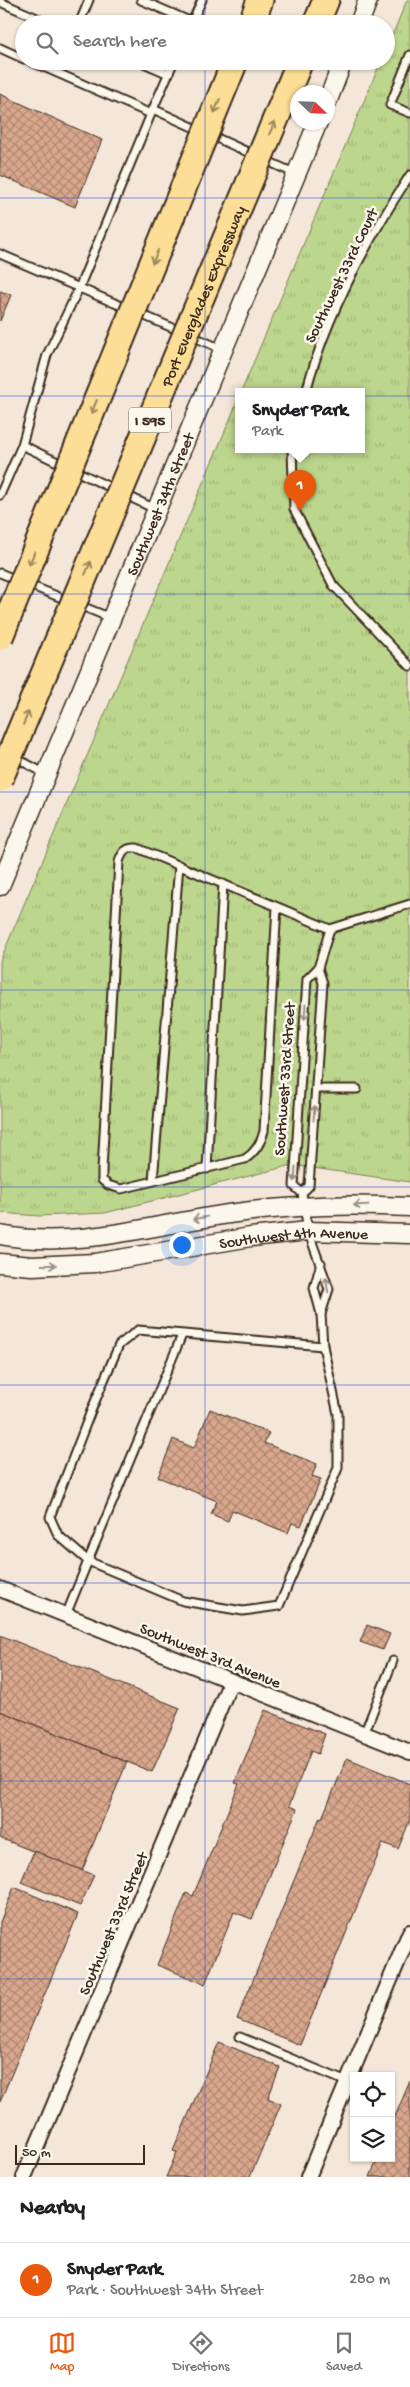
<!DOCTYPE html>
<html lang="en">
<head>
<meta charset="utf-8">
<style>
	body { margin:0; font-family:"Gochi Hand",sans-serif; background:#f2f2f2; color:#202124 }
	.controls { position:absolute; right:15px; bottom:15px; display:grid; overflow:hidden; border-radius:0px; box-shadow:0 1px 4px #0004 }
	.controls button { width:45px; height:45px; display:grid; place-items:center; padding:0; border:0; border-bottom:1px solid #e0e0e0; background:#fff; color:#202124; font:25px sans-serif }
	.compass { position:absolute; left:290px; top:85px; width:45px; height:45px; border-radius:50%; background:#fff; box-shadow:0 1px 4px #0004; rotate:113deg }
	.scale { position:absolute; left:15px; bottom:12px; width:130px; box-sizing:border-box; padding-left:5px; border:2px solid #3b2a1e; border-top:0; font-size:14px; line-height:18px; white-space:nowrap; color:#3b2a1e; -webkit-text-stroke:4px #fbf7ec; paint-order:stroke }
	.you { position:absolute; left:181px; top:1244px; width:18px; height:18px; margin:-12px; border:4px solid #fff; border-radius:50%; background:#1a73e8; box-shadow:0 0 0 8px #1a73e833 }
	.badge { display:grid; place-items:center; width:32px; height:32px; border-radius:50%; background:#ea580c; color:#fff; font-size:16px; font-weight:700 }
	.pin { position:absolute; translate:-50% -41px; filter:drop-shadow(0 1px 2px #0008) }
	.pin::after { content:''; position:absolute; top:26px; width:18px; height:15px; background:inherit; clip-path:polygon(0 0,100% 0,50% 100%) }
	.popup { position:absolute; left:235px; top:388px; width:130px; height:65px; box-sizing:border-box; display:grid; place-content:center; border-radius:0px; background:#fff; filter:drop-shadow(0 1px 4px #0005); font-size:16px; white-space:nowrap; color:#757577 }
	.popup b { font-size:19px; color:#202124 }
	.popup::after { content:''; position:absolute; left:50%; top:100%; margin-left:-10px; border:10px solid transparent; border-top-color:#fff }
	.list { margin:0; padding:0; list-style:none }
	h2 { display:flex; justify-content:space-between; align-items:center; height:65px; margin:0; padding:0 20px; font-size:21px }
	h2 small { font-size:16px; font-weight:400; color:#757577 }
	.list li { display:grid; grid-template-columns:32px 1fr auto; gap:15px; align-items:center; box-sizing:border-box; height:75px; padding:0 20px; border-top:1px solid #e0e0e0 }
	.list b { display:block; font-size:19px; white-space:nowrap }
	.list p { margin:0; font-size:16px; white-space:nowrap; color:#757577 }
	.list em { font-size:16px; font-style:normal; color:#757577 }
	.icon { flex:none; width:28px; height:28px; fill:none; stroke:currentColor; stroke-width:2; stroke-linecap:round; stroke-linejoin:round }
	.map { position:relative; flex:none; width:410px; height:2177px; overflow:hidden }
	.search { position:absolute; background:#fff; box-shadow:0 1px 4px #0004; left:15px; right:15px; top:15px; height:55px; display:flex; align-items:center; gap:12px; box-sizing:border-box; padding:0 18px; border-radius:28px; color:#757577; font-size:19px }
	.sheet { height:140px; background:#fff }
	nav { display:flex; justify-content:space-around; align-items:center; box-sizing:border-box; height:70px; border-top:1px solid #e0e0e0; background:#fff; font-size:14px; color:#757577 }
	nav a { display:grid; justify-items:center; gap:2px }
	nav .on { color:#ea580c }
	.map>svg:first-child { display:block }
</style>
</head>
<body>
<div class="map">
<svg width="410" height="2177" viewBox="0 0 410 2177">
	<defs>
		<pattern id="park-tufts" width="24" height="20" patternUnits="userSpaceOnUse" patternTransform="scale(1.25)"><rect width="24" height="20" fill="#bdd68d"/><path d="M3 7l-1-3M5 7V3M7 7l1-3M15 17l-1-3M17 17v-4M19 17l1-3" fill="none" stroke="#a3b879"/></pattern>
		<pattern id="building-cross-hatch" width="8" height="8" patternUnits="userSpaceOnUse" patternTransform="scale(1.25)"><rect width="8" height="8" fill="#d9a78d"/><path d="M0 0l8 8M0 8l8-8" fill="none" stroke="#b18873"/></pattern>
	</defs>
	<rect width="100%" height="100%" fill="#f4e7d9"/>
	<filter id="ink" filterUnits="userSpaceOnUse"><feTurbulence type="fractalNoise" baseFrequency=".02" numOctaves="2"/><feDisplacementMap in="SourceGraphic" scale="10" xChannelSelector="R" yChannelSelector="G"/><feConvolveMatrix kernelMatrix="1 2 1 2 8 2 1 2 1" color-interpolation-filters="sRGB"/></filter>
	<g filter="url(#ink)">
		<polygon fill="url(#park-tufts)" stroke="#7c8056" points="407,0 410,0 410,1182 292,1165 105,1213 39,1216 0,1213 0,961 239,398 239,450 361,450 361,392 241,392 381,61 386,61 386,50"/>
		<g fill="url(#building-cross-hatch)" stroke="#3b2a1e">
			<polygon points="0,94 102,140 75,207 0,175"/>
			<polygon points="0,291 11,295 0,321"/>
			<polygon points="210,1409 269,1433 264,1443 317,1464 312,1476 321,1479 301,1526 292,1523 288,1533 232,1510 228,1521 211,1514 217,1501 158,1477 173,1439 194,1448"/>
			<polygon points="367,1625 390,1634 383,1650 360,1642"/>
			<polygon points="0,1635 180,1708 152,1772 0,1711"/>
			<polygon points="265,1710 325,1734 318,1754 311,1751 289,1806 297,1809 252,1919 234,1912 205,1984 157,1965 186,1893 193,1896 239,1784 235,1783"/>
			<polygon points="0,1711 127,1762 82,1871 0,1838"/>
			<polygon points="347,1758 410,1784 410,1820 398,1849 383,1843 300,2045 237,2019 320,1817 322,1818"/>
			<polygon points="34,1851 94,1875 80,1906 21,1882"/>
			<polygon points="14,1887 78,1914 0,2102 0,1922"/>
			<polygon points="219,2042 280,2067 268,2098 281,2104 250,2177 166,2177 177,2152 173,2151"/>
			<polygon points="410,2081 410,2177 370,2177 378,2158 391,2158 391,2126"/>
		</g>
		<g fill="none" stroke-linecap="round" stroke-linejoin="round">
			<g stroke="#3b2a1e" stroke-width="11">
				<g id="service">
					<polyline points="141,0 192,22"/>
					<polyline points="0,2 51,24"/>
					<polyline points="79,24 89,0"/>
					<polyline points="191,24 202,0"/>
					<polyline points="0,48 24,59"/>
					<polyline points="410,55 390,105 410,113"/>
					<polyline points="30,61 151,114"/>
					<polyline points="139,61 169,74"/>
					<polyline points="153,109 174,61"/>
					<polyline points="0,254 222,349"/>
					<path d="M306,392C326,315 366,242 410,175"/>
					<polyline points="22,445 157,510"/>
					<polyline points="292,450 294,509 333,585 410,666"/>
					<polyline points="0,495 22,445 47,355 79,288 153,109 296,174"/>
					<polyline points="0,573 111,618"/>
					<polyline points="14,757 46,774"/>
					<path d="M277,907L264,1131C261,1143 256,1152 245,1159L121,1189L108,1185L102,1180V1170L119,862C122,852 126,847 137,848L330,929"/>
					<polyline points="316,1089 357,1089"/>
					<polyline points="207,1169 223,884"/>
					<polyline points="153,1181 179,865"/>
					<polyline points="302,1193 309,1186 323,983 318,968"/>
					<polyline points="321,1263 314,1288 321,1314 329,1289 308,1231 302,1193 294,1186 307,979 318,968 330,929 410,904"/>
					<polyline points="182,1335 88,1561 183,1601 243,1611 279,1606 338,1468 338,1414 323,1346"/>
					<polyline points="66,1615 88,1561 58,1535 50,1517 91,1411 119,1345 138,1330 323,1346 321,1314"/>
					<polyline points="364,1734 393,1661"/>
					<polyline points="240,2037 347,2082"/>
				</g>
			</g>
			<g stroke="#3b2a1e" stroke-width="18">
				<g id="minor">
					<polyline points="0,1589 410,1752"/>
					<polyline points="24,2177 231,1681"/>
					<polyline points="308,2177 410,1932"/>
				</g>
			</g>
			<g stroke="#3b2a1e" stroke-width="21">
				<g id="tertiary">
					<polyline points="359,24 368,0"/>
					<polyline points="328,100 343,61"/>
					<path id="s1" d="M0,886L318,122"/>
					<path d="M0,1235C78,1250 159,1223 236,1213C293,1205 353,1204 410,1207"/>
					<path id="s2" d="M0,1263L32,1266L95,1263L251,1237L308,1231L410,1234"/>
				</g>
			</g>
			<g stroke="#3b2a1e" stroke-width="29">
				<g id="motorway">
					<polyline points="251,24 260,0"/>
					<polyline points="316,24 326,0"/>
				</g>
			</g>
			<use href="#service" stroke="#fbf7ec" stroke-width="7"/>
			<use href="#minor" stroke="#fbf7ec" stroke-width="14"/>
			<use href="#tertiary" stroke="#fbf7ec" stroke-width="18"/>
			<use href="#motorway" stroke="#fcde96" stroke-width="25"/>
			<g stroke="#3b2a1e" stroke-width="29" stroke-linecap="butt">
				<g id="motorway-bridge">
					<polyline points="0,637 235,61"/>
					<path id="s3" d="M0,779L300,61"/>
				</g>
			</g>
			<use href="#motorway-bridge" stroke="#fcde96" stroke-width="25"/>
		</g>
		<defs><path id="oneway-shaft" d="M-6 0H5M1.5-3L5.5 0L1.5 3" fill="none" stroke-width="1.6" stroke-linecap="round" stroke-linejoin="round" transform="scale(1.25)"/></defs>
		<g stroke="#9c845a">
			<use href="#oneway-shaft" transform="translate(217 106) rotate(112)"/>
			<use href="#oneway-shaft" transform="translate(272 128) rotate(-67)"/>
			<use href="#oneway-shaft" transform="translate(155 257) rotate(112)"/>
			<use href="#oneway-shaft" transform="translate(94 407) rotate(112)"/>
			<use href="#oneway-shaft" transform="translate(32 558) rotate(112)"/>
			<use href="#oneway-shaft" transform="translate(88 568) rotate(-67)"/>
			<use href="#oneway-shaft" transform="translate(26 718) rotate(-67)"/>
		</g>
		<g stroke="#9b9085">
			<use href="#oneway-shaft" transform="translate(305 1012) rotate(93)"/>
			<use href="#oneway-shaft" transform="translate(314 1113) rotate(-86)"/>
			<use href="#oneway-shaft" transform="translate(295 1174) rotate(94)"/>
			<use href="#oneway-shaft" transform="translate(361 1205) rotate(178)"/>
			<use href="#oneway-shaft" transform="translate(200 1218) rotate(171)"/>
			<use href="#oneway-shaft" transform="translate(49 1265)"/>
			<use href="#oneway-shaft" transform="translate(327 1285) rotate(-100)"/>
		</g>
	</g>
	<path fill="none" stroke="#1d4ed8" stroke-width="1" stroke-opacity="0.55" d="M205,0V24M205,61V2177M0,198H410M0,396H410M0,594H410M0,792H410M0,990H410M0,1187H410M0,1385H410M0,1583H410M0,1781H410M0,1979H410"/>
	<g text-anchor="middle" stroke-width="5" stroke-linejoin="round" paint-order="stroke">
		<rect fill="#fbf7ec" stroke="#75685c" stroke-width="1" x="129" y="407.5" width="42" height="25" rx="4"/>
		<g font-size="15" font-weight="bold" fill="#3b2a1e">
			<text x="150" y="425">I 595</text>
		</g>
		<g font-size="16" fill="#3b2a1e" stroke="#fbf7ec">
			<text transform="translate(340 275) rotate(-64)" y="6">Southwest 33rd Court</text>
			<text dy="6" stroke="none"><textPath href="#s3" startOffset="524">Port Everglades Expressway</textPath></text>
			<text dy="6" stroke="none"><textPath href="#s1" startOffset="414">Southwest 34th Street</textPath></text>
			<text transform="translate(283 1079) rotate(-86)" y="6">Southwest 33rd Street</text>
			<text dy="6" stroke="none"><textPath href="#s2" startOffset="296">Southwest 4th Avenue</textPath></text>
			<text transform="translate(211 1654) rotate(22)" y="6">Southwest 3rd Avenue</text>
			<text transform="translate(112 1923) rotate(-67)" y="6">Southwest 33rd Street</text>
		</g>
	</g>
</svg>
<div class="controls">
<button><svg class="icon" aria-label="locate" viewBox="0 0 24 24"><circle cx="12" cy="12" r="6"/><path d="M12 2v4M12 18v4M2 12h4M18 12h4"/></svg></button>
<button><svg class="icon" aria-label="layers" viewBox="0 0 24 24"><path d="M12 4l9 5-9 5-9-5zM3 14l9 5 9-5"/></svg></button>
</div>
<svg class="compass" viewBox="-18 -18 36 36"><path d="M0-13l5 13h-10z" fill="#e53935"/><path d="M0 13l5-13h-10z" fill="#757577"/></svg>
<div class="scale">50 m</div>
<div class="you"></div>
<div class="pin badge" style="left:300px;top:511px">1</div>
<div class="popup"><b>Snyder Park</b>Park</div>
<div class="search"><svg class="icon" aria-label="search" viewBox="0 0 24 24"><circle cx="10" cy="10" r="6"/><path d="M15 15l6 6"/></svg>Search here</div>
</div>
<section class="sheet">
<h2>Nearby<small></small></h2>
<ul class="list">
<li><span class="badge">1</span><div><b>Snyder Park</b><p>Park · Southwest 34th Street</p></div><em>280 m</em></li>
</ul>
</section>
<nav>
<a class="on"><svg class="icon" aria-label="map" viewBox="0 0 24 24"><path d="M3 6l6-2 6 2 6-2v14l-6 2-6-2-6 2zM9 4v14M15 6v14"/></svg>Map</a>
<a><svg class="icon" aria-label="directions" viewBox="0 0 24 24"><path d="M12 3l9 9-9 9-9-9zM9 14v-3h6M13 9l2 2-2 2"/></svg>Directions</a>
<a><svg class="icon" aria-label="saved" viewBox="0 0 24 24"><path d="M7 4h10v16l-5-4-5 4z"/></svg>Saved</a>
</nav>
</body>
</html>
